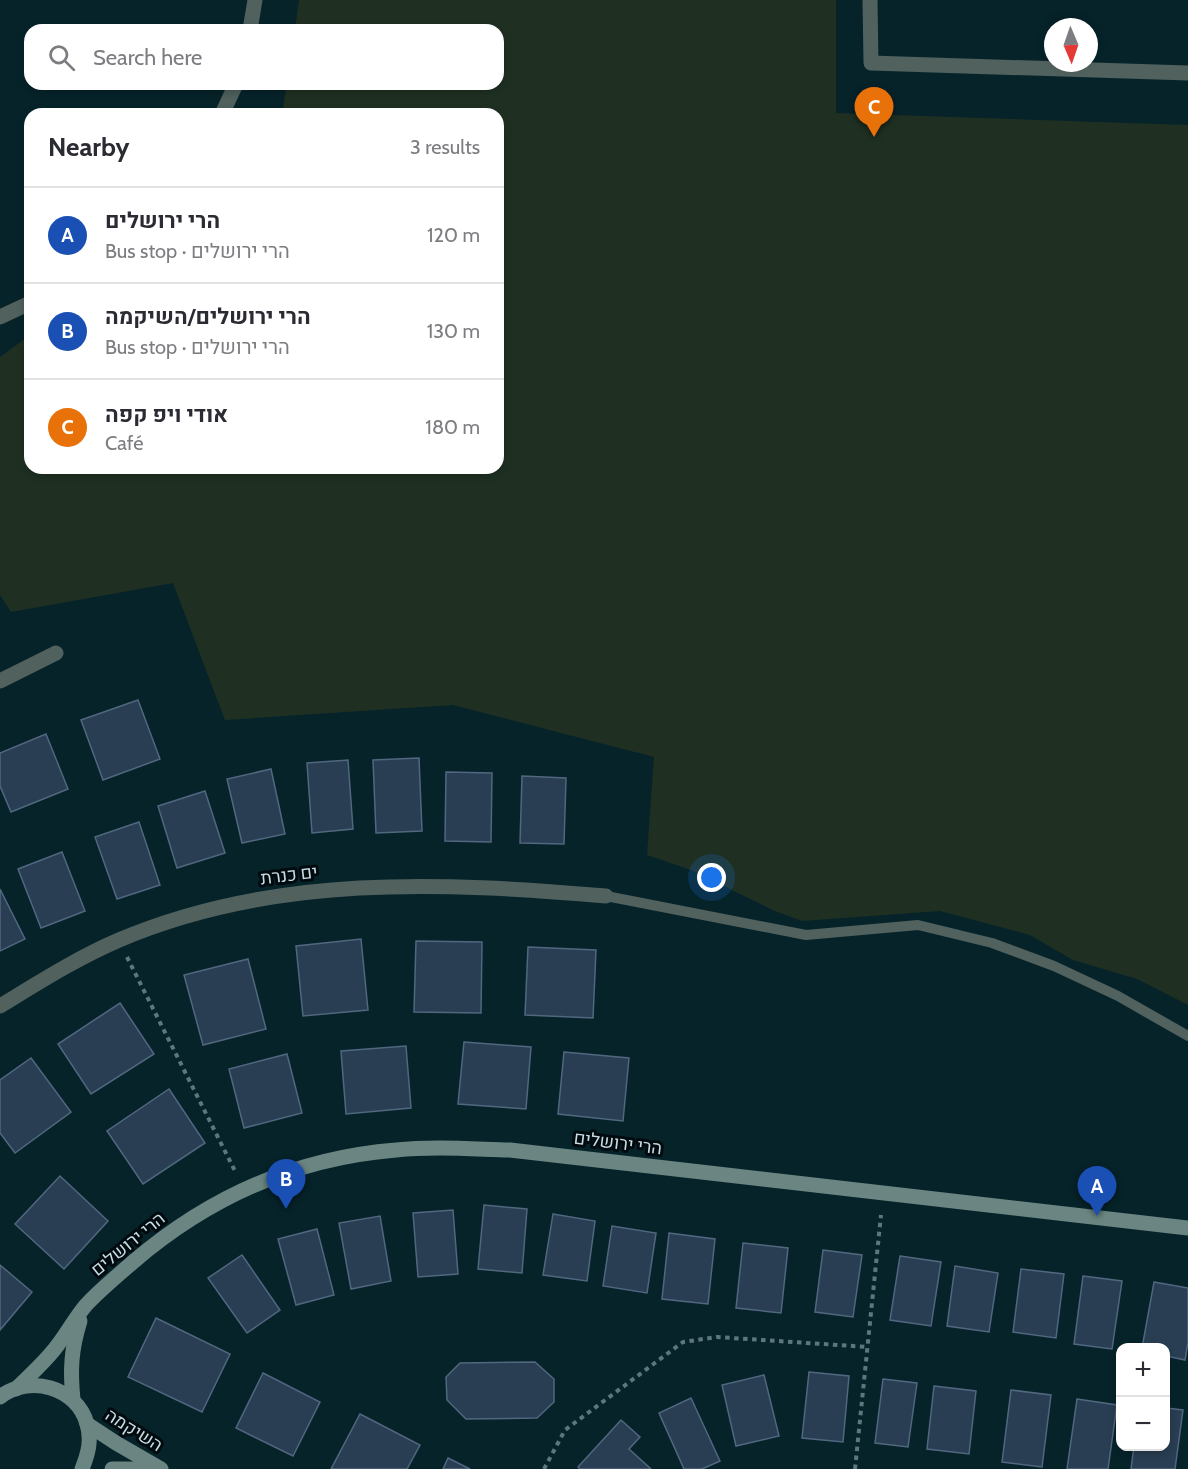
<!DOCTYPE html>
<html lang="en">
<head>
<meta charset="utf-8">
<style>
	body { margin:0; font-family:Cabin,Heebo,sans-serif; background:#f7f7f7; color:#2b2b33 }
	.controls { position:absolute; right:18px; bottom:18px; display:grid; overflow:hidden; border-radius:12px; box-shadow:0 3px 9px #0003 }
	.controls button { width:54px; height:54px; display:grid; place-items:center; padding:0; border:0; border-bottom:2px solid #e1e1e2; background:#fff; color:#2b2b33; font:30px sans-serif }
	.compass { position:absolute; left:1044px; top:18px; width:54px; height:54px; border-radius:50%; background:#fff; box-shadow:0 3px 9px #0003; rotate:178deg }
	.you { position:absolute; left:712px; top:878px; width:21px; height:21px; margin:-15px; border:4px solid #fff; border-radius:50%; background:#1a73e8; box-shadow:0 0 0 9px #1a73e833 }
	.badge { display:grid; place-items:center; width:39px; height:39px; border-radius:50%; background:#865e5f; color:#fff; font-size:20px; font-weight:700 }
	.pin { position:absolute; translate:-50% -50px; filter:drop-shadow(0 2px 3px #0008) }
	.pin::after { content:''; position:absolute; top:32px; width:21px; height:18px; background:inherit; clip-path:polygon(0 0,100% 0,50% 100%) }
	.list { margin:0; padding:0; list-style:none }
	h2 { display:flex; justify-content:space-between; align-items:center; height:78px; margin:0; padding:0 24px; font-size:26px }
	h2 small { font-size:20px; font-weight:400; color:#7c7c81 }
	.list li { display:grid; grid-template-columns:39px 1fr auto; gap:18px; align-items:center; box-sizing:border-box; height:96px; padding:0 24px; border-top:2px solid #e1e1e2 }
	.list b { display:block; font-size:22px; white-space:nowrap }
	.list p { margin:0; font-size:20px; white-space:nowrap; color:#7c7c81 }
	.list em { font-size:20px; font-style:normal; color:#7c7c81 }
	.icon { flex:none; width:33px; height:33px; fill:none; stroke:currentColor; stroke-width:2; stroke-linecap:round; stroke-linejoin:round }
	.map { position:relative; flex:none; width:1188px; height:1469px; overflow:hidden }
	.search { position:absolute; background:#fff; box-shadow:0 3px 9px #0003; left:24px; top:24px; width:480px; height:66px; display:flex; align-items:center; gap:15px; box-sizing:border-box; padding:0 21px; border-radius:18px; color:#7c7c81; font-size:22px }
	.panel { position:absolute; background:#fff; box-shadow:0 3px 9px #0003; left:24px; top:108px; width:480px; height:366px; border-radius:18px }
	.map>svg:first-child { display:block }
</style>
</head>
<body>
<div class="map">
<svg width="1188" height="1469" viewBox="0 0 1188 1469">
	<rect width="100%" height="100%" fill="#06232a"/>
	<polygon fill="#1f3022" points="299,0 836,0 836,113 1188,125 1188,1005 1137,979 1073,960 1030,935 940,911 802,921 775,911 691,870 647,855 654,757 453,705 225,720 173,583 11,612 0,595 0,357 30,335 30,468 498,468 498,114 282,114 287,84 498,84 498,30 295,30"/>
	<g fill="#293e53" stroke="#51677f" stroke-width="1.5">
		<polygon points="138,700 160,759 103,780 81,720"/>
		<polygon points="46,734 68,789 11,812 0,786 0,753"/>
		<polygon points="419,758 422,831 376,833 373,760"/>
		<polygon points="348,760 353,829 312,833 307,763"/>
		<polygon points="271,769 285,834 242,843 227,779"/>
		<polygon points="446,772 492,773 491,842 445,841"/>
		<polygon points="522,776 566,778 564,844 520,843"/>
		<polygon points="205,791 225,853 177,868 158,806"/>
		<polygon points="139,822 160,885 117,899 95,837"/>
		<polygon points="62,852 85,911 41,928 18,869"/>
		<polygon points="0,889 25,939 0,951"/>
		<polygon points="361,939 368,1010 303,1016 296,946"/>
		<polygon points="416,941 482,942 481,1013 414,1012"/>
		<polygon points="528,947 596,950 593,1018 525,1015"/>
		<polygon points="248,959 266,1029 203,1045 184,975"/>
		<polygon points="120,1003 154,1054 91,1094 58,1044"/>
		<polygon points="464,1042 531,1047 526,1109 458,1104"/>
		<polygon points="406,1046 411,1108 346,1114 341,1051"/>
		<polygon points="564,1052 629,1058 623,1121 558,1114"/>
		<polygon points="287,1054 302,1113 244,1128 229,1069"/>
		<polygon points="31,1058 71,1112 15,1153 0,1133 0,1080"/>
		<polygon points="169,1089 205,1143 143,1184 107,1131"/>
		<polygon points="60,1176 108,1221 64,1269 15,1224"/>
		<polygon points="484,1205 527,1209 522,1273 478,1269"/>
		<polygon points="453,1210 458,1274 418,1277 413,1213"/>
		<polygon points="553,1214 595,1221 587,1281 543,1275"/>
		<polygon points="380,1216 391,1281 351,1289 339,1223"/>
		<polygon points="612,1226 656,1233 647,1293 603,1286"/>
		<polygon points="317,1229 334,1295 296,1305 278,1239"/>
		<polygon points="669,1233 715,1239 708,1304 662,1299"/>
		<polygon points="743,1243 788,1248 781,1313 736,1308"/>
		<polygon points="823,1250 862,1255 853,1317 815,1312"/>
		<polygon points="242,1255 280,1310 247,1333 208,1278"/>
		<polygon points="900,1256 941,1262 931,1326 890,1320"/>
		<polygon points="0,1265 32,1292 0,1330"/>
		<polygon points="955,1266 998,1273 989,1332 947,1326"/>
		<polygon points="1021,1269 1064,1274 1056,1338 1013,1332"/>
		<polygon points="1083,1276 1122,1281 1112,1349 1074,1344"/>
		<polygon points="1154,1282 1188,1288 1188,1342 1185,1360 1166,1356 1166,1348 1142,1348"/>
		<polygon points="156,1318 230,1354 202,1412 128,1377"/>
		<polygon points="535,1362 554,1379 554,1402 537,1418 466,1419 447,1400 446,1377 460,1363"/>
		<polygon points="809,1372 849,1376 843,1442 802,1438"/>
		<polygon points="263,1373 320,1402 293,1456 236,1428"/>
		<polygon points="764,1375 779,1436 736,1446 722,1385"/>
		<polygon points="883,1379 917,1383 908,1447 875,1443"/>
		<polygon points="934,1386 976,1391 969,1454 927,1449"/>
		<polygon points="1011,1390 1051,1395 1042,1467 1002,1462"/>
		<polygon points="691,1398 720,1461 702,1469 684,1469 659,1413"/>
		<polygon points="1077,1399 1117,1405 1108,1469 1067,1469"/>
		<polygon points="1166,1408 1183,1410 1175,1469 1131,1469 1134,1446 1166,1446"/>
		<polygon points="360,1414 420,1445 407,1469 331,1469"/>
		<polygon points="621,1420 640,1437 629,1449 651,1469 580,1469 578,1467"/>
		<polygon points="448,1458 470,1469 443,1469"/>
	</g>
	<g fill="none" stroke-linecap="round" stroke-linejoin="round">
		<g stroke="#5e777e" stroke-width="4" stroke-dasharray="4.5 4.5" stroke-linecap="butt">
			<polyline points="127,957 236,1173"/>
			<polyline points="544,1469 565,1430 683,1342 717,1337 868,1347"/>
			<polyline points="855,1469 881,1215"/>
		</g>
		<polyline stroke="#50615e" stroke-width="10" points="606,896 806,935 918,925 992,943 1054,966 1118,996 1188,1036"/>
		<g stroke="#50615e" stroke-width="15">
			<polyline points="870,0 871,63 1188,73"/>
			<polyline points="250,30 255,0"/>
			<polyline points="222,114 236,84"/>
			<polyline points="0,317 30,303"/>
			<polyline points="0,681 56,653"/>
			<path d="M0,1006C38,983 77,958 119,940C274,874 442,882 606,896"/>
		</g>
		<g stroke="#6b8682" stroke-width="15">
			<path d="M16,1389C30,1375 45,1362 57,1346C67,1333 75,1318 86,1305C100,1290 117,1276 133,1262C209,1197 296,1158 396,1150C434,1146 472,1149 510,1150L1188,1228"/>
			<path d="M0,1397C29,1374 77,1387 87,1424C92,1440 88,1454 82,1469"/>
			<path d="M73,1400C70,1370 71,1350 80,1321"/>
			<polyline points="87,1424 116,1443 161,1469"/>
			<polyline points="112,1469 142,1469"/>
		</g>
	</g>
	<g text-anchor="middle" stroke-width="6" stroke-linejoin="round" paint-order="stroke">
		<g font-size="18" fill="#c8dce2" stroke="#010b0f">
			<text transform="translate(289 875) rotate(-7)" y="6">ים כנרת</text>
			<text transform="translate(618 1143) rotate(7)" y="6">הרי ירושלים</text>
			<text transform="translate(128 1244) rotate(-39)" y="6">הרי ירושלים</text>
			<text transform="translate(134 1430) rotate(32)" y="6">השיקמה</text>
		</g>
	</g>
</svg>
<div class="controls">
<button>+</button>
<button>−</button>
</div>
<svg class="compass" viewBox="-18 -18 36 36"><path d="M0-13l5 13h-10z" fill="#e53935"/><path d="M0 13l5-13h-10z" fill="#7c7c81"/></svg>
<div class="you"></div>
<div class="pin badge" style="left:1097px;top:1216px;background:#1a4fb4">A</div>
<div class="pin badge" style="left:286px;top:1209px;background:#1a4fb4">B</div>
<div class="pin badge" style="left:874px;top:137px;background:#e8710a">C</div>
<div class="search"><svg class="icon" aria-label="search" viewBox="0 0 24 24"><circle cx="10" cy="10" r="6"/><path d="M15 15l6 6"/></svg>Search here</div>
<section class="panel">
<h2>Nearby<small>3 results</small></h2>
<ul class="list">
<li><span class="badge" style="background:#1a4fb4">A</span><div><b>הרי ירושלים</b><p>Bus stop · הרי ירושלים</p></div><em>120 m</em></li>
<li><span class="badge" style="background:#1a4fb4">B</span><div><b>הרי ירושלים/השיקמה</b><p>Bus stop · הרי ירושלים</p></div><em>130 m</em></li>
<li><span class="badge" style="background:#e8710a">C</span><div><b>אודי ויפ קפה</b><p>Café</p></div><em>180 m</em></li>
</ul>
</section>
</div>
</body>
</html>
